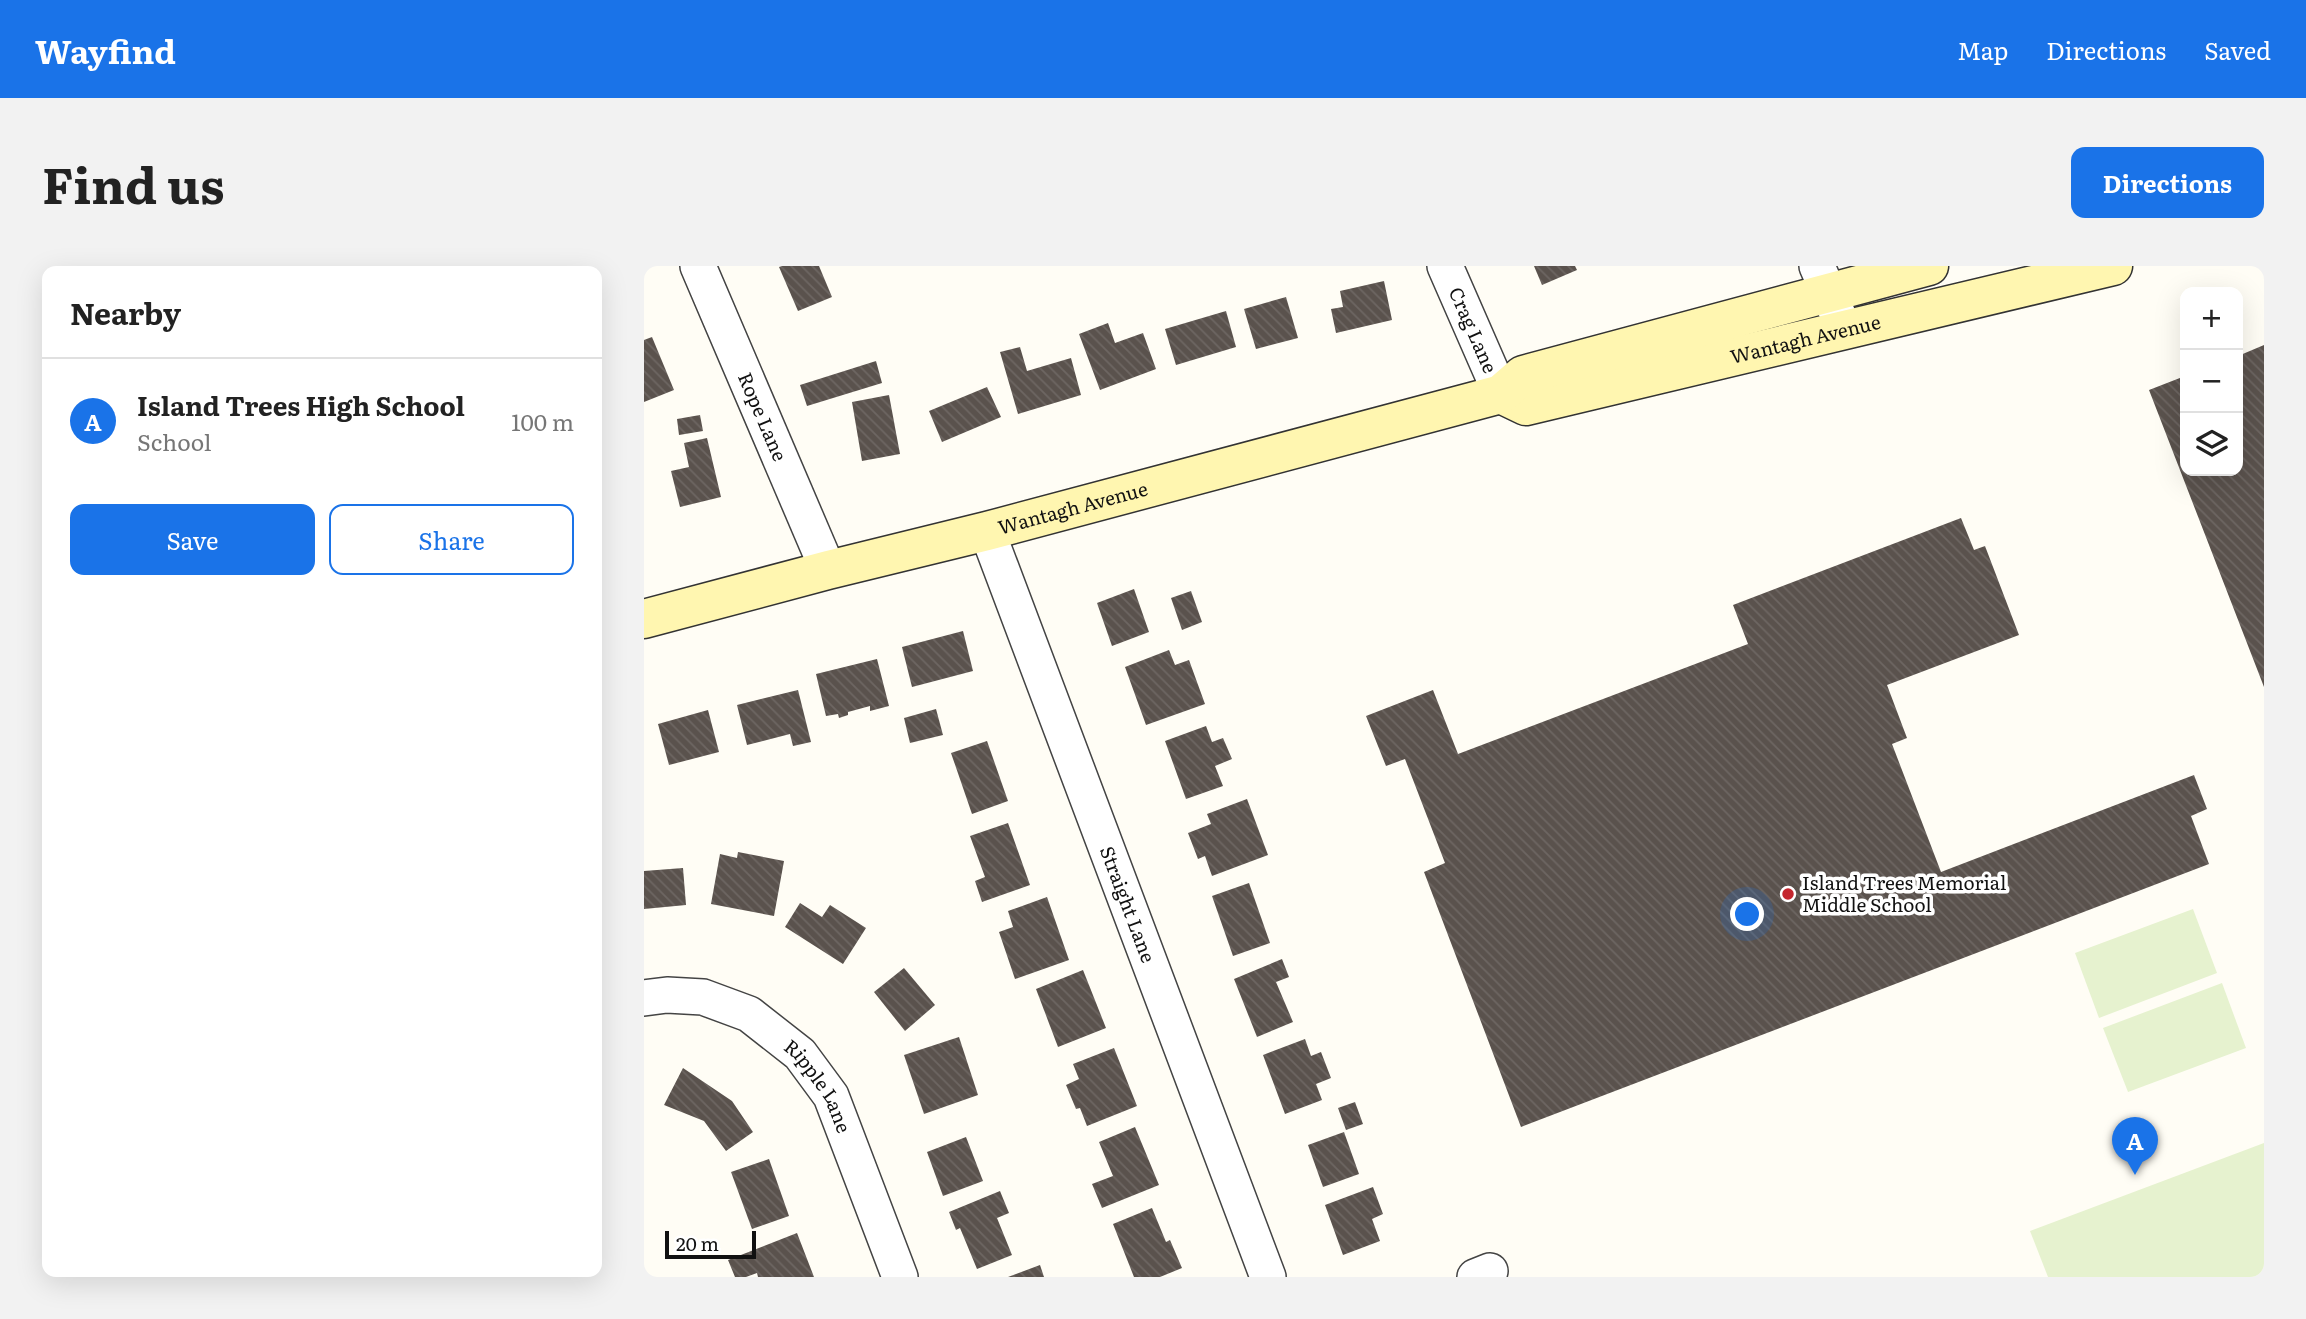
<!DOCTYPE html>
<html lang="en">
<head>
<meta charset="utf-8">
<style>
	body { margin:0; font-family:Literata,serif; background:#f2f2f2; color:#222 }
	.controls { position:absolute; right:21px; top:21px; display:grid; overflow:hidden; border-radius:14px; box-shadow:0 7px 28px #0002 }
	.controls button { width:63px; height:63px; display:grid; place-items:center; padding:0; border:0; border-bottom:2px solid #e0e0e0; background:#fff; color:#222; font:35px sans-serif }
	.scale { position:absolute; left:21px; bottom:18px; width:91px; box-sizing:border-box; padding-left:7px; border:4px solid #111; border-top:0; font-size:19px; line-height:24px; white-space:nowrap; color:#111; -webkit-text-stroke:5px #fff; paint-order:stroke }
	.you { position:absolute; left:1104px; top:649px; width:24px; height:24px; margin:-18px; border:5px solid #fff; border-radius:50%; background:#1a73e8; box-shadow:0 0 0 10px #1a73e833 }
	.badge { display:grid; place-items:center; width:46px; height:46px; border-radius:50%; background:#1a73e8; color:#fff; font-size:23px; font-weight:700 }
	.pin { position:absolute; translate:-50% -58px; filter:drop-shadow(0 2px 4px #0008) }
	.pin::after { content:''; position:absolute; top:37px; width:24px; height:21px; background:inherit; clip-path:polygon(0 0,100% 0,50% 100%) }
	.list { margin:0; padding:0; list-style:none }
	h2 { display:flex; justify-content:space-between; align-items:center; height:91px; margin:0; padding:0 28px; font-size:30px }
	h2 small { font-size:23px; font-weight:400; color:#767676 }
	.list li { display:grid; grid-template-columns:46px 1fr auto; gap:21px; align-items:center; box-sizing:border-box; height:126px; padding:0 28px; border-top:2px solid #e0e0e0 }
	.list b { display:block; font-size:26px; white-space:nowrap }
	.list p { margin:0; font-size:23px; white-space:nowrap; color:#767676 }
	.list em { font-size:23px; font-style:normal; color:#767676 }
	.actions { display:flex; gap:14px; padding:21px 28px }
	.actions a { flex:1; padding:16px 0; border:2px solid #1a73e8; border-radius:14px; text-align:center; font-size:24px; color:#1a73e8 }
	.actions .main { background:#1a73e8; color:#fff }
	.icon { flex:none; width:38px; height:38px; fill:none; stroke:currentColor; stroke-width:2; stroke-linecap:round; stroke-linejoin:round }
	.map { position:relative; flex:none; width:1620px; height:1011px; overflow:hidden; border-radius:14px }
	header { display:flex; align-items:center; gap:42px; box-sizing:border-box; height:98px; padding:0 35px; background:#1a73e8; color:#fff }
	header strong { font-size:33px }
	nav { display:flex; gap:38px; margin-inline-start:auto; font-size:24px }
	.intro { display:flex; align-items:center; justify-content:space-between; box-sizing:border-box; height:168px; padding:0 42px }
	h1 { margin:0; font-size:49px }
	.button { padding:18px 32px; border-radius:14px; background:#1a73e8; color:#fff; font-size:24px; font-weight:700 }
	main { display:flex; gap:42px; padding:0 42px }
	aside { flex:1; background:#fff; border-radius:14px; box-shadow:0 7px 28px #0002 }
	.map>svg:first-child { display:block }
</style>
</head>
<body>
<header>
<strong>Wayfind</strong>
<nav><a>Map</a><a>Directions</a><a>Saved</a></nav>
</header>
<div class="intro"><h1>Find us</h1><a class="button">Directions</a></div>
<main>
<aside>
<h2>Nearby<small></small></h2>
<ul class="list">
<li><span class="badge">A</span><div><b>Island Trees High School</b><p>School</p></div><em>100 m</em></li>
</ul>
<div class="actions"><a class="main">Save</a><a>Share</a></div>
</aside>
<div class="map">
<svg width="1620" height="1011" viewBox="0 0 1620 1011">
	<defs>
		<pattern id="building-back-hatch" width="6" height="6" patternUnits="userSpaceOnUse" patternTransform="scale(1.75)"><rect width="6" height="6" fill="#5a524d"/><path d="M-1 5l2 2M0 0l6 6M5-1l2 2" fill="none" stroke="#6d6662"/></pattern>
	</defs>
	<rect width="100%" height="100%" fill="#fffdf5"/>
	<g fill="#e6f2cf">
		<polygon points="1549,643 1573,707 1455,752 1431,687"/>
		<polygon points="1578,717 1602,782 1484,826 1459,762"/>
		<polygon points="1620,877 1620,1011 1404,1011 1386,965"/>
	</g>
	<g fill="url(#building-back-hatch)">
		<polygon points="138,0 175,0 188,31 154,45 135,1"/>
		<polygon points="890,0 931,0 933,4 898,19"/>
		<polygon points="740,15 748,54 692,67 687,43 699,41 696,25"/>
		<polygon points="642,31 654,72 612,83 600,43"/>
		<polygon points="582,45 592,81 532,99 521,63"/>
		<polygon points="464,57 471,77 499,67 512,103 456,124 435,68"/>
		<polygon points="8,71 30,124 0,136 0,74"/>
		<polygon points="1620,79 1620,421 1505,124 1541,110 1541,205 1594,205 1594,90"/>
		<polygon points="376,81 383,105 427,92 437,129 374,148 356,86"/>
		<polygon points="232,95 238,117 163,140 156,119"/>
		<polygon points="343,121 357,151 298,176 285,145"/>
		<polygon points="245,129 256,188 218,195 208,136"/>
		<polygon points="56,149 59,165 35,169 33,153"/>
		<polygon points="63,172 77,231 36,241 27,205 45,201 40,177"/>
		<polygon points="1317,252 1330,284 1341,280 1375,369 1243,419 1263,472 1248,478 1297,606 1550,509 1563,543 1547,550 1565,598 877,861 780,606 801,597 761,493 742,500 722,450 789,424 814,488 1104,378 1089,339"/>
		<polygon points="490,323 505,366 468,380 453,337"/>
		<polygon points="547,325 558,356 538,364 527,332"/>
		<polygon points="319,365 329,405 268,421 258,381"/>
		<polygon points="525,384 531,399 545,394 561,438 502,459 481,401"/>
		<polygon points="233,393 245,440 226,445 226,440 204,446 204,449 195,452 194,448 182,450 172,408"/>
		<polygon points="154,424 167,476 149,480 146,468 103,479 93,439"/>
		<polygon points="292,443 299,469 266,477 260,452"/>
		<polygon points="64,444 75,486 25,499 14,458"/>
		<polygon points="562,460 568,476 579,472 588,493 571,500 579,520 542,533 521,475"/>
		<polygon points="343,475 364,535 328,548 307,487"/>
		<polygon points="603,533 624,589 568,610 561,590 554,593 544,567 567,558 563,548"/>
		<polygon points="364,557 386,619 338,636 331,615 341,611 326,570"/>
		<polygon points="94,586 140,595 130,650 67,638 76,588 93,592"/>
		<polygon points="39,602 42,639 0,643 0,605"/>
		<polygon points="605,617 626,677 589,690 568,630"/>
		<polygon points="403,631 425,694 371,713 355,666 369,661 364,645"/>
		<polygon points="156,637 178,651 186,639 222,662 199,698 141,661"/>
		<polygon points="638,693 645,711 632,716 649,756 613,771 590,713"/>
		<polygon points="260,702 291,739 261,765 230,726"/>
		<polygon points="439,704 462,762 414,781 392,723"/>
		<polygon points="315,771 334,829 280,848 260,789"/>
		<polygon points="661,773 667,790 677,786 687,812 672,818 678,834 641,848 619,789"/>
		<polygon points="470,782 493,840 443,860 436,842 432,843 422,819 435,813 429,798"/>
		<polygon points="39,802 88,835 109,866 82,885 60,855 20,839"/>
		<polygon points="711,836 719,858 702,864 694,842"/>
		<polygon points="491,861 515,919 458,942 448,918 469,910 455,876"/>
		<polygon points="700,866 715,908 679,921 664,879"/>
		<polygon points="322,871 339,915 299,930 283,886"/>
		<polygon points="125,893 145,950 108,963 87,906"/>
		<polygon points="729,921 739,948 728,953 736,975 699,989 681,939"/>
		<polygon points="356,925 365,947 353,952 368,989 333,1003 316,962 312,964 305,946"/>
		<polygon points="508,942 522,976 526,974 538,1002 516,1011 490,1011 469,958"/>
		<polygon points="153,967 170,1011 114,1011 113,1007 102,1011 91,1011 84,994"/>
		<polygon points="396,999 400,1011 364,1011"/>
	</g>
	<g fill="none" stroke-linecap="round" stroke-linejoin="round">
		<g stroke="#444" stroke-width="38">
			<g id="street">
				<path id="s1" d="M54,0L184,304"/>
				<path id="s2" d="M801,0L857,128"/>
				<polyline points="1173,0 1200,63"/>
				<path id="s3" d="M343,265L624,1011"/>
				<path id="s4" d="M0,732L23,729L59,731L105,748L156,788L187,830L256,1011"/>
				<polyline points="831,1011 846,1005"/>
			</g>
		</g>
		<g stroke="#333" stroke-width="41">
			<g id="secondary">
				<path id="s5" d="M857,128L882,140L1469,0"/>
				<path id="s6" d="M0,353L184,304L343,265L857,128L879,109L1285,0"/>
			</g>
		</g>
		<use href="#street" stroke="#fff" stroke-width="35"/>
		<use href="#secondary" stroke="#fff6b0" stroke-width="38"/>
	</g>
	<circle fill="#c4262e" stroke="#fff" stroke-width="2.5" cx="1144" cy="628" r="7"/>
	<g text-anchor="middle" stroke-width="7" stroke-linejoin="round" paint-order="stroke">
		<g font-size="19" fill="#111" stroke="#fff">
			<text dy="7" stroke="none"><textPath href="#s2" startOffset="70">Crag Lane</textPath></text>
			<text dy="7" stroke="none"><textPath href="#s5" startOffset="315">Wantagh Avenue</textPath></text>
			<text dy="7" stroke="none"><textPath href="#s1" startOffset="164">Rope Lane</textPath></text>
			<text dy="7" stroke="none"><textPath href="#s6" startOffset="443">Wantagh Avenue</textPath></text>
			<text dy="7" stroke="none"><textPath href="#s3" startOffset="399">Straight Lane</textPath></text>
			<text dy="7" stroke="none"><textPath href="#s4" startOffset="210">Ripple Lane</textPath></text>
		</g>
		<g font-size="19" fill="#111" stroke="#fff" text-anchor="start">
			<text x="1158" y="624">Island Trees Memorial<tspan x="1158" dy="22">Middle School</tspan></text>
		</g>
	</g>
</svg>
<div class="controls">
<button>+</button>
<button>−</button>
<button><svg class="icon" aria-label="layers" viewBox="0 0 24 24"><path d="M12 4l9 5-9 5-9-5zM3 14l9 5 9-5"/></svg></button>
</div>
<div class="scale">20 m</div>
<div class="you"></div>
<div class="pin badge" style="left:1491px;top:909px">A</div>
</div>
</main>
</body>
</html>
